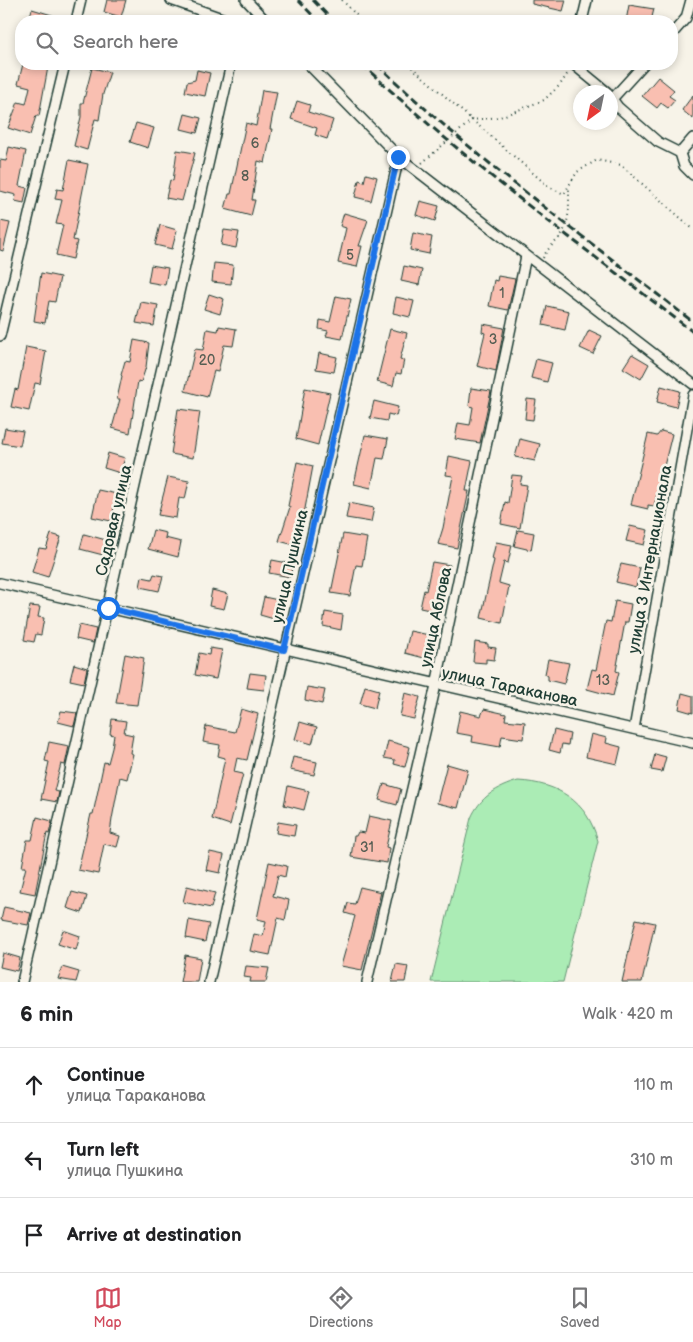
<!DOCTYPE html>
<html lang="en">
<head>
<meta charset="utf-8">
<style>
	body { margin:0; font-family:"Balsamiq Sans",sans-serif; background:#f2f2f2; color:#202124 }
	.compass { position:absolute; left:573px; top:85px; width:45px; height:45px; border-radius:50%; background:#fff; box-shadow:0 2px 8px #0003; rotate:213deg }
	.stop { position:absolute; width:15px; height:15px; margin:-11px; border:4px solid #1a73e8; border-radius:50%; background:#fff }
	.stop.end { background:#1a73e8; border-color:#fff; box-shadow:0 1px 5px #0008 }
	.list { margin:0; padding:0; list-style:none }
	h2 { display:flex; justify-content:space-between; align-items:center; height:65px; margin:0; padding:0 20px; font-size:21px }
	h2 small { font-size:16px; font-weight:400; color:#757577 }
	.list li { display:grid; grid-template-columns:32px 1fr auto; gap:15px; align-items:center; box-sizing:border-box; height:75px; padding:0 20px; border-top:1px solid #e0e0e0 }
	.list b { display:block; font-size:19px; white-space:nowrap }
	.list p { margin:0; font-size:16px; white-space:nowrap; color:#757577 }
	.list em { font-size:16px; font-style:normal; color:#757577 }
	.icon { flex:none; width:28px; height:28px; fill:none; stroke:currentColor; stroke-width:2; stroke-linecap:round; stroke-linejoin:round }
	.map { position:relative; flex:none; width:693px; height:982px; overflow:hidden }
	.search { position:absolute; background:#fff; box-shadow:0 2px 8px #0003; left:15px; right:15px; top:15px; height:55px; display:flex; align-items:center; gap:12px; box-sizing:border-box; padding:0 18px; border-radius:20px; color:#757577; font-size:19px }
	.sheet { height:290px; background:#fff }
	nav { display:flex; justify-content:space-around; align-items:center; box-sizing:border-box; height:70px; border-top:1px solid #e0e0e0; background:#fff; font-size:14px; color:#757577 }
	nav a { display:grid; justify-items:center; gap:2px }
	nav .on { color:#d1495b }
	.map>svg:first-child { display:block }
</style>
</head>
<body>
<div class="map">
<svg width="693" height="982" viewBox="0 0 693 982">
	<rect width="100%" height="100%" fill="#f7f3e8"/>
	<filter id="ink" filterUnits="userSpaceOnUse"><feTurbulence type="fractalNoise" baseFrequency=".02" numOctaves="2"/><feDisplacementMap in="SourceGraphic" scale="10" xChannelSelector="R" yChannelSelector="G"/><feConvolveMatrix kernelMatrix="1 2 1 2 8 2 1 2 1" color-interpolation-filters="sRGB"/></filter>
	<g filter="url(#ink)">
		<path fill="#abecb5" stroke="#659474" d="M518,781C558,783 587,801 598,841L563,982H431L471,818C480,797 497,787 518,781Z"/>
		<g fill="#f9bfb1" stroke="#1f3d34">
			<polygon points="107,0 126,0 121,17 104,12"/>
			<polygon points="532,0 566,0 563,11 532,4"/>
			<polygon points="629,5 654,9 651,21 626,21"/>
			<polygon points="32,9 65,19 65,21 29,20"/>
			<polygon points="23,64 48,67 39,116 36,116 30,135 8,128 18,102 26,104 30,87 18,84"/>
			<polygon points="92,68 110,72 103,94 99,120 95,119 87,150 74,146 81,117 81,103 83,103"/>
			<polygon points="197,70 210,73 205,96 185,92 187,82 195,80"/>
			<polygon points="658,77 674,90 669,96 675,100 668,108 661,103 657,108 642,96"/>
			<polygon points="262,90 277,92 270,129 272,129 265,163 258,161 252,200 255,200 251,216 225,209 229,194 231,194 246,123 256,126"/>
			<polygon points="693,95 693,119 682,110"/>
			<polygon points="297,101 310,105 308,112 333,120 327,139 315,135 317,128 291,119"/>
			<polygon points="185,114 201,118 197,133 181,129"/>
			<polygon points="136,123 154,128 148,148 130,142"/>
			<polygon points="9,147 26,151 19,186 27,188 24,203 15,201 16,195 0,191 0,160 6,161"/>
			<polygon points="177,150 195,153 182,201 166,198 170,180 173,181"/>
			<polygon points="69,160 88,164 73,240 77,241 73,259 56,255 63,225 56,224 62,200 55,199 57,189 63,190"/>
			<polygon points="366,174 377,177 371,201 355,197 359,180 364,182"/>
			<polygon points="420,201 439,206 435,221 416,215"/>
			<polygon points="344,213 368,220 359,246 362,246 357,267 338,263 346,228 340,226"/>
			<polygon points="0,221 10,223 3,251 0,250"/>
			<polygon points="160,225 177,230 172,249 155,245"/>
			<polygon points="224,230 239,232 236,248 221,245"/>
			<polygon points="413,233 432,237 429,254 410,250"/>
			<polygon points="214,263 233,265 231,284 212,282"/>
			<polygon points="151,265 168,268 165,285 148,282"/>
			<polygon points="404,266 422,270 419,285 401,281"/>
			<polygon points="41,273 60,277 55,302 49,301 45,323 34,321"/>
			<polygon points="498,276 515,279 508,310 489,306 494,280 497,281"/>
			<polygon points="209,294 224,299 220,314 204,309"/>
			<polygon points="336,296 351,299 342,339 326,336 328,331 319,329 320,320 330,322"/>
			<polygon points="396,297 414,301 410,317 393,313"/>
			<polygon points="141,302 158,305 154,326 136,323"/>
			<polygon points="547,306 569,311 565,330 543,325"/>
			<polygon points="483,324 504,328 496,371 477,366 485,333 482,332"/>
			<polygon points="219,326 236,329 233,346 224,345 218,372 214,371 207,397 185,391 195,349 203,350 207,329 218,331"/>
			<polygon points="390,329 407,333 400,359 404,360 401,374 396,373 393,386 377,382"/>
			<polygon points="589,330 602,336 593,354 580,348"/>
			<polygon points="134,340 149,343 146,367 141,382 138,381 130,433 112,428 120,399 117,399 122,376 121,375 125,361 130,362"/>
			<polygon points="26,347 46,351 40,384 35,383 29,411 11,407 15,389 18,390"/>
			<polygon points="319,353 337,357 334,372 316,369"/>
			<polygon points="632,354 649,364 641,379 623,368"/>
			<polygon points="536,359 552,363 547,382 531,378"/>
			<polygon points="661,386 680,391 676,407 657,402"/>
			<polygon points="305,388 330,393 318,445 296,439"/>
			<polygon points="471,388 491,391 480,443 455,439 458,423 470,425 473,407 469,406"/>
			<polygon points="527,399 536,400 533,420 525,419"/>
			<polygon points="374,401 398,407 396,416 388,414 387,421 370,418"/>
			<polygon points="178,409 200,412 193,458 171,454"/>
			<polygon points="5,428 23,431 20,446 2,443"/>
			<polygon points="661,431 672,434 654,506 648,505 648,509 631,505 648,434 657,436"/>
			<polygon points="365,435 388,439 384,459 377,458 371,488 354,484"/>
			<polygon points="520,439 540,444 535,461 515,457"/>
			<polygon points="108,453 125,458 120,473 104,468"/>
			<polygon points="449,456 472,461 466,491 469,491 457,548 438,544 443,528 453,476 446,475"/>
			<polygon points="297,462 313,466 298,546 279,541 290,507 288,506"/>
			<polygon points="512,475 522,476 520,484 527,485 520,528 501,524 505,502 508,503"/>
			<polygon points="168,477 189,481 185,499 179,498 176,518 158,515"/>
			<polygon points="98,490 117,494 111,521 92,517"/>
			<polygon points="349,503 374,508 371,522 346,518"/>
			<polygon points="630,526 648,530 644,545 626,541"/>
			<polygon points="153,530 166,533 165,538 181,542 178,557 148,549"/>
			<polygon points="518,530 534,533 531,550 514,546"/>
			<polygon points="51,534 61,537 48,577 32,572 39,548 46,549"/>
			<polygon points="84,534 106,540 103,555 80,549"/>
			<polygon points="343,534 367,538 362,566 356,565 350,596 331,593"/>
			<polygon points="496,542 512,545 508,563 504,562 499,583 509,586 502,623 481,618 494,560 492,559"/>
			<polygon points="272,560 293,564 290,577 269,573"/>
			<polygon points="432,562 450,565 439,612 420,608 424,590 426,591"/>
			<polygon points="621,564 640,568 636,587 616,582"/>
			<polygon points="154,574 163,576 159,591 140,587 142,577 152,579"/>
			<polygon points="212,590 228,594 224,609 209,606"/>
			<polygon points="264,597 278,600 274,619 260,615"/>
			<polygon points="615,601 631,604 628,622 625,622 616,671 619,672 613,696 587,689 592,669 596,670 606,621 611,622"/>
			<polygon points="30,606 40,607 38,617 44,618 41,635 36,634 34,642 24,640"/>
			<polygon points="325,612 343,615 341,630 323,626"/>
			<polygon points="79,625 96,629 93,643 76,639"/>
			<polygon points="410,631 434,636 428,659 405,653"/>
			<polygon points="475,642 488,644 488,647 496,648 494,660 486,659 486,663 473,662"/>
			<polygon points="210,648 222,650 216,679 195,675 199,653 209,655"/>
			<polygon points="125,654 144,658 137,705 116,703"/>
			<polygon points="548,659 569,663 564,684 548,680 548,676 545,674"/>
			<polygon points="74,664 87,668 84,683 70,680"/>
			<polygon points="250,673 266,675 264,690 247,688"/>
			<polygon points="365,686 379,690 375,708 360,704"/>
			<polygon points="307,687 325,690 322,704 305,700"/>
			<polygon points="405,693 420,697 414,719 400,716"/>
			<polygon points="682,693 693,696 693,713 679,709"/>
			<polygon points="241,709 258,714 247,760 237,758 234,772 243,774 230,825 212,819 225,758 218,756 220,745 203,742 206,726 235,732"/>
			<polygon points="484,709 506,714 505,720 525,722 523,739 502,736 500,747 472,742 473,736 456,733 460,711 481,716"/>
			<polygon points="61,711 77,713 74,726 58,722"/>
			<polygon points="112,719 126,721 124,733 133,735 130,753 133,754 127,779 120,777 112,819 110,833 120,836 117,847 104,844 98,874 78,870 91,814 93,814 104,762 108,763 112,748 114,735 110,734"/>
			<polygon points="300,722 317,727 312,744 295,739"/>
			<polygon points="554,730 570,734 568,745 562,744 560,753 549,750"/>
			<polygon points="591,734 607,738 606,743 621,747 617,764 586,757"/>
			<polygon points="388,741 410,747 405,767 394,764 395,760 384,758"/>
			<polygon points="49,742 69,746 65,765 61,764 54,791 59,792 57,802 41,799 49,762 45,761"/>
			<polygon points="655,754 666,757 662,772 651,770"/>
			<polygon points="293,757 317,762 314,775 290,770"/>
			<polygon points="447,764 468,770 458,808 437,803"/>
			<polygon points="384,784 401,789 397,805 379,800"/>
			<polygon points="288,786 309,791 304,810 284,805"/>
			<polygon points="369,816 392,821 386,847 389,848 387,863 351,857 354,836 356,836 358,832 365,833"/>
			<polygon points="37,817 52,821 49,834 47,833 35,894 20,891 26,867 22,867 27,840 32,840"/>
			<polygon points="278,822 296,825 294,836 276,833"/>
			<polygon points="210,852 224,855 220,873 206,870"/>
			<polygon points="269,862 287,866 285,877 278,875 273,896 289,900 285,920 278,918 270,955 250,951 254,934 263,936 266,921 257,919"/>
			<polygon points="187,886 215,893 211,908 183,902"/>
			<polygon points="360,887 381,892 362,970 341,966 355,916 345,913 348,903 355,904"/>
			<polygon points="72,892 87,896 82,913 67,908"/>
			<polygon points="4,907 31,913 28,925 1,920"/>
			<polygon points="636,919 655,923 642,982 622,982"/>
			<polygon points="189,920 209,924 205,942 186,938"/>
			<polygon points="63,930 80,936 76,950 58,944"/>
			<polygon points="3,953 20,958 17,971 0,967"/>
			<polygon points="185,955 201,958 197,982 180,982"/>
			<polygon points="396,964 408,966 405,982 392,982"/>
			<polygon points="246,966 269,968 266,982 250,982 251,978 244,977"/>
			<polygon points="62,967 79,972 76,982 58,979"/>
		</g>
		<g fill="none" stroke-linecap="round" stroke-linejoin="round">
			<g stroke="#1f3d34" stroke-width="12">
				<g id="street">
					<polyline points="171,0 230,21"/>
					<polyline points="246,0 266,21"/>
					<polyline points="76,21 81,0"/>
					<polyline points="582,21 587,0"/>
					<polyline points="672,34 686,18 691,0"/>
					<polyline points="308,64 399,157 693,384"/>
					<polyline points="573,64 607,92"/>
					<polyline points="610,96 618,107 658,142 680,153 684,166 693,175"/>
					<polyline points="613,98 644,64"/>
					<polyline points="680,153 693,138"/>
					<polyline points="0,336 65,64"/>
					<polyline points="0,583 693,743"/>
					<polyline points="634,729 693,395"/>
					<polyline points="22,982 231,64"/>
					<polyline points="209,982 399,157"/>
					<polyline points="367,982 436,685 526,256"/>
				</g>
			</g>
			<g stroke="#1f3d34" stroke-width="2" stroke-dasharray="1 4" stroke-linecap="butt">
				<polyline points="342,0 362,21"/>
				<polyline points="408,64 549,187 564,194 577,172 597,160 621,165 693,229"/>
				<polyline points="422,163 472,120 500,117 544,100 560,85 568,73"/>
				<path d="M543,258C548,246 558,242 563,232C570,220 569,201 569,188"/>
			</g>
			<use href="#street" stroke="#f7f3e8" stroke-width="9"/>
			<g stroke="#1f3d34" stroke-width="3" stroke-dasharray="8 4" stroke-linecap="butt">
				<polyline points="298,0 318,21"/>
				<polyline points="313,0 333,21"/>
				<path d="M362,64C465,162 581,245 693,332"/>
				<path d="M377,64C474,158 586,238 693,322"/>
			</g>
		</g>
	</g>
	<g fill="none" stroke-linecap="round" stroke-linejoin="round" filter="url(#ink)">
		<polyline stroke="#1a73e8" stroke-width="6" points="108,608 284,650 398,157"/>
	</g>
	<g text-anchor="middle" stroke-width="5" stroke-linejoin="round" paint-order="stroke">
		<g font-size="14" fill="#565e53">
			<text x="255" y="148">6</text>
			<text x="245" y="181">8</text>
			<text x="350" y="260">5</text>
			<text x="502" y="298">1</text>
			<text x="493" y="344">3</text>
			<text x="207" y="365">20</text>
			<text x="603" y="685">13</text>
			<text x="367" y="852">31</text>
		</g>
		<g font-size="16" fill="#1f3d34" stroke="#f7f3e8">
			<text transform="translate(113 520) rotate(-77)" y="6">Садовая улица</text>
			<text transform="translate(649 559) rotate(-80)" y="6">улица 3 Интернационала</text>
			<text transform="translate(289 566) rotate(-77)" y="6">улица Пушкина</text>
			<text transform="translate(435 617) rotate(-78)" y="6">улица Аблова</text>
			<text transform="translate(510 686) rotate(12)" y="6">улица Тараканова</text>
		</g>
	</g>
</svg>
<svg class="compass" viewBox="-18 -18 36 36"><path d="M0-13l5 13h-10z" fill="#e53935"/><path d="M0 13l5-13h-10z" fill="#757577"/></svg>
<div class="stop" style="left:108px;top:608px"></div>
<div class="stop end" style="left:398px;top:157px"></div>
<div class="search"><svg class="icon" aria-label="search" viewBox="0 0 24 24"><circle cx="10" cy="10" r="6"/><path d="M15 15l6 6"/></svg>Search here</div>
</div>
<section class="sheet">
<h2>6 min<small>Walk · 420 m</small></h2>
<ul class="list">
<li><svg class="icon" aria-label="ahead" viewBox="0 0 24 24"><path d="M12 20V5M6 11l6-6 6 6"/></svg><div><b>Continue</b><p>улица Тараканова</p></div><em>110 m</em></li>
<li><svg class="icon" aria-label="left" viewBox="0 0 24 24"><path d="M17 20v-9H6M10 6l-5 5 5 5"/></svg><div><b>Turn left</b><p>улица Пушкина</p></div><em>310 m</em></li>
<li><svg class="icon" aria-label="arrive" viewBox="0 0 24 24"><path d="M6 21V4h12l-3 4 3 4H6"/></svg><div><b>Arrive at destination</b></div></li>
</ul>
</section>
<nav>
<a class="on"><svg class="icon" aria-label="map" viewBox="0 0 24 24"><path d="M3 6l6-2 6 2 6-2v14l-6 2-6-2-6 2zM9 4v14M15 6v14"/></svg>Map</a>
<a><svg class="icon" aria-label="directions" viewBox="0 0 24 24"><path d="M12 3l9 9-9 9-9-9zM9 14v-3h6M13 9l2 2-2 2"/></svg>Directions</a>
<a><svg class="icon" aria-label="saved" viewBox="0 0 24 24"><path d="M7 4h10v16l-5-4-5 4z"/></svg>Saved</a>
</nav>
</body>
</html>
